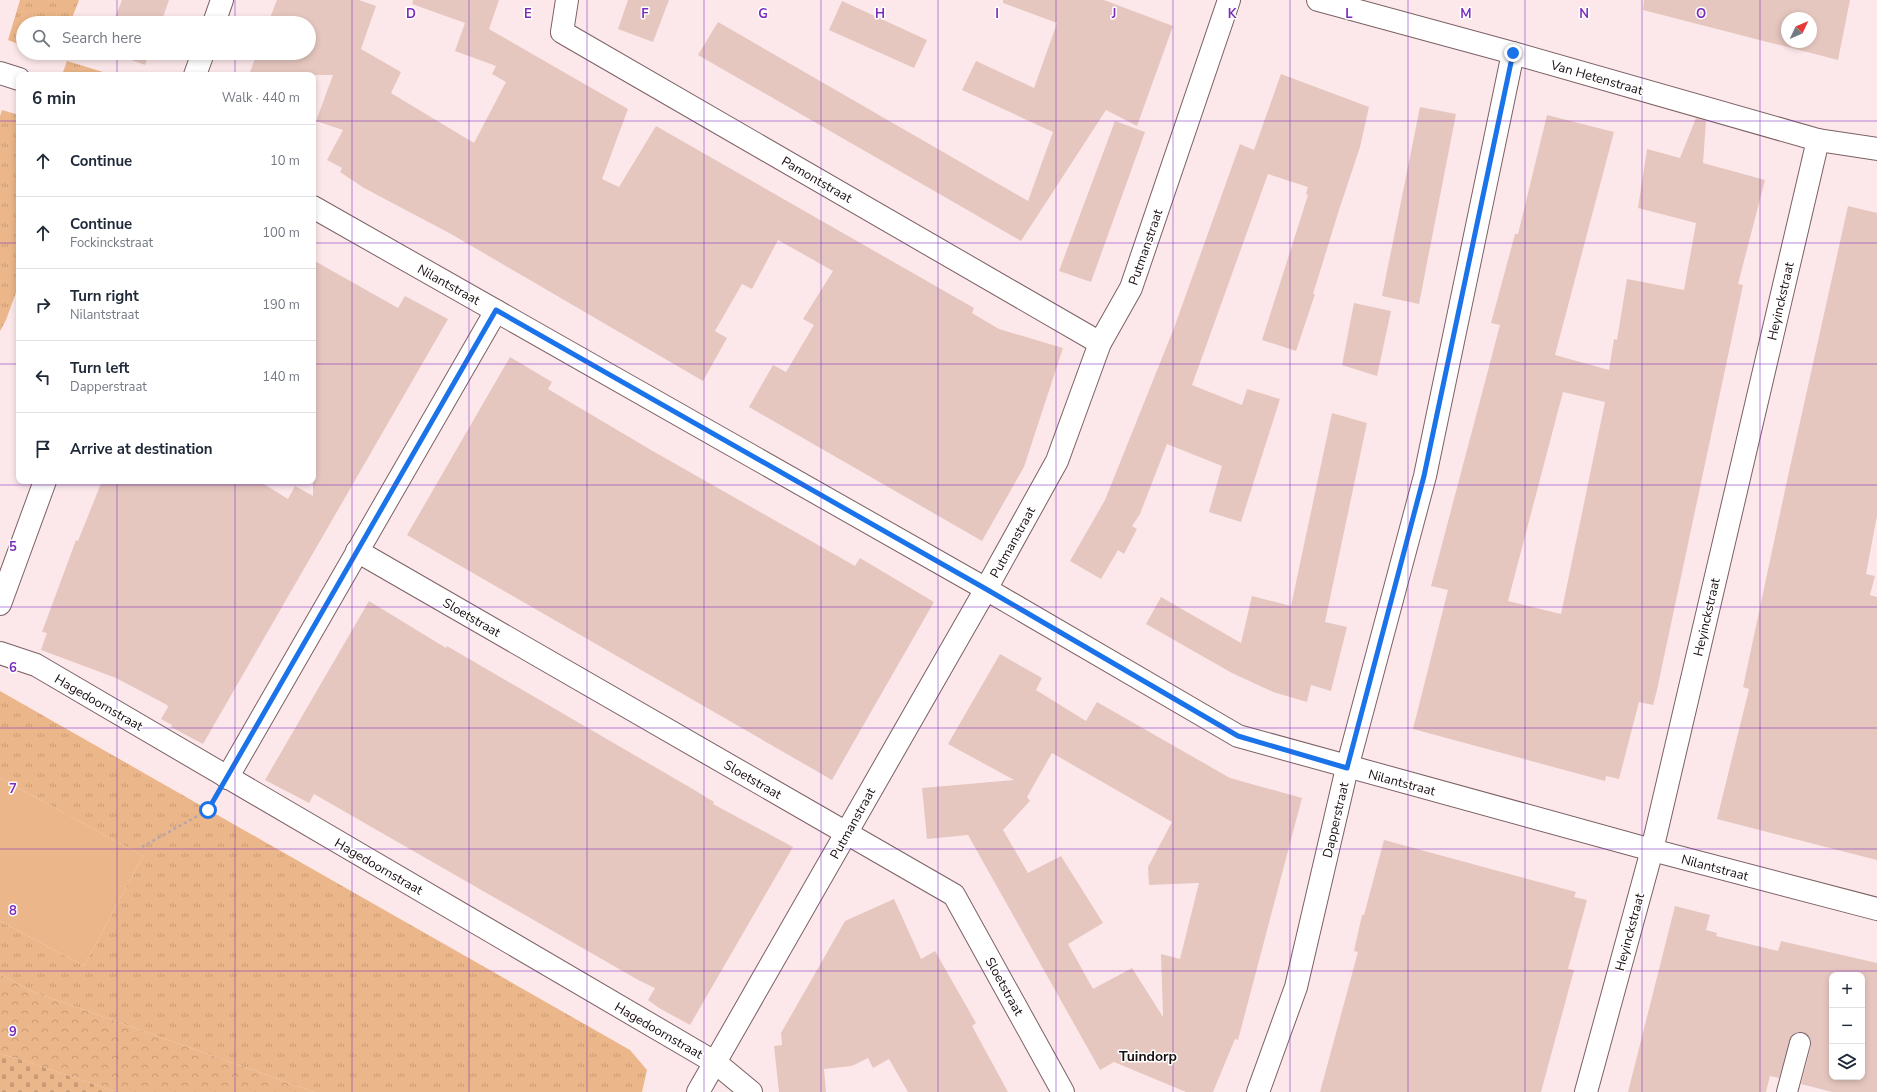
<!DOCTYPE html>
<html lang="en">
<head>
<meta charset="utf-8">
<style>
	body { margin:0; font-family:"Nunito Sans",sans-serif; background:#f2f2f3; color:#1f2937 }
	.controls { position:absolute; right:12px; bottom:12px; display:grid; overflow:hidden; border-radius:8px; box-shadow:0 2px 6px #0003 }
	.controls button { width:36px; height:36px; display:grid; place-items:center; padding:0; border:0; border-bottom:1px solid #e0e1e3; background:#fff; color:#1f2937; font:20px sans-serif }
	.compass { position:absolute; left:1781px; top:12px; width:36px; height:36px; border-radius:50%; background:#fff; box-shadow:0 2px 6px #0003; rotate:46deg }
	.stop { position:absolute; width:12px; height:12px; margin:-9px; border:3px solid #1a73e8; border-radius:50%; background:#fff }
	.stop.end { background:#1a73e8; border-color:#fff; box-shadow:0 1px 4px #0008 }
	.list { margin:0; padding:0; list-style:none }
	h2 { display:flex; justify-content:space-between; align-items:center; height:52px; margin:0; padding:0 16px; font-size:17px }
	h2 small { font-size:13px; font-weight:400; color:#747a83 }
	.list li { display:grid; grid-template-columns:26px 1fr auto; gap:12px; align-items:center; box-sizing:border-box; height:72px; padding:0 16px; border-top:1px solid #e0e1e3 }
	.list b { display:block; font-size:15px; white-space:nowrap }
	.list p { margin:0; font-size:13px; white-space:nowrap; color:#747a83 }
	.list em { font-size:13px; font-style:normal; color:#747a83 }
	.icon { flex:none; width:22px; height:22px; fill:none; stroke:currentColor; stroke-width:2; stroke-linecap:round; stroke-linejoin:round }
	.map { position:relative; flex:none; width:1877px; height:1092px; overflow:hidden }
	.search { position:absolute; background:#fff; box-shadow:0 2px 6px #0003; left:16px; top:16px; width:300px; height:44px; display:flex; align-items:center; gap:10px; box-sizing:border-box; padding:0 14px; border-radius:22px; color:#747a83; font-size:15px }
	.panel { position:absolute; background:#fff; box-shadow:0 2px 6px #0003; left:16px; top:72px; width:300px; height:412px; border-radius:8px }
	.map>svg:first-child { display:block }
</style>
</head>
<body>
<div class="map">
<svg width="1877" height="1092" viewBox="0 0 1877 1092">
	<defs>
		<pattern id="grass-tufts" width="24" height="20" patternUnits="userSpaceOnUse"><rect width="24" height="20" fill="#ebb689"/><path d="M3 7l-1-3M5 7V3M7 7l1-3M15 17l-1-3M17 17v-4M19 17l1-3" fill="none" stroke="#c99b75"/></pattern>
		<pattern id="forest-crowns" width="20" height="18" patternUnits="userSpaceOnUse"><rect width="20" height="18" fill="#ebb689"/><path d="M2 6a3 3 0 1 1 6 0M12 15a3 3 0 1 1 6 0" fill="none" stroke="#c99b75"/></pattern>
		<pattern id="cemetery-stones" width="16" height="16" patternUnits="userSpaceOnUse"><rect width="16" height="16" fill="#ebb689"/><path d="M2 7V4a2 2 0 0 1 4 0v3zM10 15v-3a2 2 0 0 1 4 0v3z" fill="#c99b75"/></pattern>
	</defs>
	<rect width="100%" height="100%" fill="#fce8ea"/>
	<g fill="url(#grass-tufts)">
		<polygon points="20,0 79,0 70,23 23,23 23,46 8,40"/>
		<polygon points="67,61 113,75 62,75"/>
		<polygon points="2,110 19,115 19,284 6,320 0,331 0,116"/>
		<polygon points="0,691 630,1050 647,1070 642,1092 314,1092 31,991 0,974 0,921 84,966 143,856 0,778"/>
	</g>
	<polygon fill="url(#forest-crowns)" points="0,974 31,991 314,1092 117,1092 16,1058 0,1054"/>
	<polygon fill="url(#cemetery-stones)" points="0,1054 16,1058 117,1092 0,1092"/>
	<polygon fill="#ebb689" points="0,778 143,856 84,966 0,921"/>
	<g fill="#e6c7bf" fill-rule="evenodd">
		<polygon points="122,0 169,0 161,23 113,23"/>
		<polygon points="277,0 359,0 376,6 361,49 401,72 391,93 474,143 506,82 492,74 496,66 455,51 465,23 412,4 413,0 499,0 489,29 628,109 602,179 619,187 656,126 974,308 972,313 999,329 1063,348 1024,467 982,541 749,407 773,365 786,372 814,325 803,319 833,271 778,240 752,289 742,284 715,331 727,338 703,381 451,234 364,188 340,172 342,168 327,160 343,130 316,121 333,75 249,75 257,53 309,53 309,23 268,23"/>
		<polygon points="628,0 669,0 653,42 618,29"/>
		<polygon points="1003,0 1104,0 1173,26 1137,126 1106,110 1021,241 698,55 718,22 1028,201 1053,132 962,90 976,61 1034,88 1057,23 1003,3"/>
		<path d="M1644,0H1850L1838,60L1643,10ZM1787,18H1811V42H1787Z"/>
		<polygon points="842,1 927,40 914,68 829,30"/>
		<polygon points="113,53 149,53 145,65"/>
		<polygon points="1281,74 1369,107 1360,147 1339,210 1313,294 1315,294 1296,351 1262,340 1308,195 1306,194 1308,187 1268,174 1192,385 1242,405 1247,389 1280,399 1241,522 1209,512 1222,466 1167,444 1140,514 1132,526 1137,529 1124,554 1118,550 1101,579 1070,561 1105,500 1174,328 1240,144 1254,150"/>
		<polygon points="1420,107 1456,114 1419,304 1382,296"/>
		<path d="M1547,115L1614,132L1555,355L1609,370L1614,339L1617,340L1627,279L1684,290L1696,223L1638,208L1647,149L1680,158L1696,118L1706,121L1703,163L1765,180L1738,284L1743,285L1657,690L1653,705L1639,702L1619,779L1606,776L1605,781L1413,729L1448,590L1431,586L1500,325L1491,323L1515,234H1518ZM1563,392L1605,402L1561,614L1508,601Z"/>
		<polygon points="1115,121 1145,132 1091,282 1059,271"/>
		<polygon points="1848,206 1877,213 1877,516 1866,574 1875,576 1870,595 1877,597 1877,860 1717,819 1749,689 1743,687 1788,476"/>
		<polygon points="313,260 398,308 405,296 448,319 203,744 171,727 172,725 161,719 168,707 167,705 116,678 41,650 47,633 42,632 76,540 78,541 102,481 259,481 288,499 295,486 313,496"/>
		<polygon points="1354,303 1391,311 1377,376 1342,365"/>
		<polygon points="510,357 552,382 548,389 651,450 855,566 860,558 934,602 832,780 407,535"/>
		<polygon points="1332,413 1367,423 1325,622 1347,627 1331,691 1311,685 1307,702 1273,692 1232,673 1146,624 1161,597 1241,643 1252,596 1291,606"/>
		<polygon points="369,601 446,648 447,646 691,788 714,802 713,804 793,847 690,1025 659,1008 648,1000 655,988 640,981 314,794 309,803 265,780"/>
		<path d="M1000,654L1042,678L1036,690L1086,721L1097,702L1230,778L1302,798L1238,1040L1235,1039L1213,1092H1186L1114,1062L1100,1070L968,835L927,839L922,788L1014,780L948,744ZM1052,753L1172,822L1148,867L1149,885L1199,883L1180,959L1161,954L1163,1017L1132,968L1093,989L1068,944L1103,923L1061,856L1028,873L1003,830L1030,801L1027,797Z"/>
		<polygon points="1384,840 1576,892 1574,897 1587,900 1568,969 1574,970 1541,1092 1320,1092 1358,952 1354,951 1362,915 1364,915"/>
		<polygon points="894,899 921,959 935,951 976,1023 972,1026 1008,1092 908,1092 889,1059 873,1068 868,1058 852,1066 824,1069 826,1092 779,1092 774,1046 782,1045 781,1033 845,921"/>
		<path d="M1675,906L1710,915L1706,930L1717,933L1716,936L1778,951L1781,941L1877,963V1092H1832L1801,1084L1811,1046V1040L1808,1035L1803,1032H1797L1792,1035L1779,1078L1770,1076L1766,1092H1628ZM1832,975H1862V1077H1832Z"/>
	</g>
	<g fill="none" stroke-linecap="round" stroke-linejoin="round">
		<g stroke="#7c6064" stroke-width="22">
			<polyline id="lane" points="1787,1092 1800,1043"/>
		</g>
		<g stroke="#7c6064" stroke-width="24">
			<g id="street">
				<polyline points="567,0 562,32 1100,343"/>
				<polyline points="1318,0 1513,53 1818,140 1877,149"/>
				<polyline points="214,23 222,0"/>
				<polyline points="0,73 19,79"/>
				<polyline points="195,75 203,53"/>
				<polyline points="313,207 986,589 1238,736 1652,850 1877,909"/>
				<polyline points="357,551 954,895 1063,1092"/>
				<polyline points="0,604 45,481"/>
				<polyline points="0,653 36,665 716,1063 751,1092"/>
				<polyline points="227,778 496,311"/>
				<polyline points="698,1092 986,589 1057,461 1100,343 1131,288 1229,0"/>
				<polyline points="1258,1092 1296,987 1347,768 1425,476 1513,53"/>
				<polyline points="1586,1092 1652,850 1818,140"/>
			</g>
		</g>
		<polyline stroke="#b7a6a8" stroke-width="2.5" stroke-dasharray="3 3" stroke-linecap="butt" points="142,847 208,810 213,802"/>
		<use href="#lane" stroke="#fff" stroke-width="20"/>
		<use href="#street" stroke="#fff" stroke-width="22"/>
	</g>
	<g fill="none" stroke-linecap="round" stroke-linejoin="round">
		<polyline stroke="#1a73e8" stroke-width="5" points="208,810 496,310 986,589 1238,736 1347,768 1424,476 1513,53"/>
	</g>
	<path fill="none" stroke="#7b2cbf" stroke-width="1" stroke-opacity="0.55" d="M117,0V23M235,0V23M352,0V1092M469,0V1092M587,0V1092M704,0V1092M821,0V1092M938,0V1092M1056,0V1092M1173,0V1092M1290,0V1092M1408,0V1092M1525,0V1092M1642,0V1092M1760,0V1092M117,53V75M235,53V75M0,121H19M313,121H1877M0,243H19M313,243H1877M0,364H19M313,364H1877M117,481V1092M235,481V1092M0,485H1877M0,607H1877M0,728H1877M0,849H1877M0,971H1877"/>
	<g text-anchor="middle" stroke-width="3" stroke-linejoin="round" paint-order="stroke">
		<g font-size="13" fill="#190e10" stroke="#fff">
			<text transform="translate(1597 77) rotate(16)" y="5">Van Hetenstraat</text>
			<text transform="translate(817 179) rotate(30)" y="5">Pamontstraat</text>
			<text transform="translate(1145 247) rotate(-71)" y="5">Putmanstraat</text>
			<text transform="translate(449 284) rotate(29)" y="5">Nilantstraat</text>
			<text transform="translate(1780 301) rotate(-77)" y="5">Heyinckstraat</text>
			<text transform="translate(1012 542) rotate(-61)" y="5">Putmanstraat</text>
			<text transform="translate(472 617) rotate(30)" y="5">Sloetstraat</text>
			<text transform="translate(1706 617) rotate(-77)" y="5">Heyinckstraat</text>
			<text transform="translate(99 702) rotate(30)" y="5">Hagedoornstraat</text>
			<text transform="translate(753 779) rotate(30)" y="5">Sloetstraat</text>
			<text transform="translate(1402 782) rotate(15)" y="5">Nilantstraat</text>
			<text transform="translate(1335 820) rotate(-77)" y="5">Dapperstraat</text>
			<text transform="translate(852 823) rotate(-61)" y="5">Putmanstraat</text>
			<text transform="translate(379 866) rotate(30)" y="5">Hagedoornstraat</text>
			<text transform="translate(1715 867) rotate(15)" y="5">Nilantstraat</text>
			<text transform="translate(1629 932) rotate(-75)" y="5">Heyinckstraat</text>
			<text transform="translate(1005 986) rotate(61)" y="5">Sloetstraat</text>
			<text transform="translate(659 1030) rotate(30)" y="5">Hagedoornstraat</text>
		</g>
		<g font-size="14" font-weight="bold" fill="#190e10" stroke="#fff">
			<text x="1148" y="1061">Tuindorp</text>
		</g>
	</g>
	<g font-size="13" text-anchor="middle" font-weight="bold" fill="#7b2cbf" stroke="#fff" stroke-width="3" stroke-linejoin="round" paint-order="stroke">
		<text x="411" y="18">D</text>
		<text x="528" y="18">E</text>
		<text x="645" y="18">F</text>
		<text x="763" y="18">G</text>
		<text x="880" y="18">H</text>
		<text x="997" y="18">I</text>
		<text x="1114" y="18">J</text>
		<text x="1232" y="18">K</text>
		<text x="1349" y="18">L</text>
		<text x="1466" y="18">M</text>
		<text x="1584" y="18">N</text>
		<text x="1701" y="18">O</text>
		<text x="13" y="551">5</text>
		<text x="13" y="672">6</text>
		<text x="13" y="793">7</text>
		<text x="13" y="915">8</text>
		<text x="13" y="1036">9</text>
	</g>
</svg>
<div class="controls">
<button>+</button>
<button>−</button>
<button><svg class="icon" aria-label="layers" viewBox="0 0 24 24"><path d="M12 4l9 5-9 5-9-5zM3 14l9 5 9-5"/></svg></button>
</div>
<svg class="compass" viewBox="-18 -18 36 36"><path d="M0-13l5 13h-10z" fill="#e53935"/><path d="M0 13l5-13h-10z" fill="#747a83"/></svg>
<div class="stop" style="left:208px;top:810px"></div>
<div class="stop end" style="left:1513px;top:53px"></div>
<div class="search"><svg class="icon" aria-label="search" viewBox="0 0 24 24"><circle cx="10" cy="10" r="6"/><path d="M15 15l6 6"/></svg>Search here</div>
<section class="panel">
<h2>6 min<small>Walk · 440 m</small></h2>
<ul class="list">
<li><svg class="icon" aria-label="ahead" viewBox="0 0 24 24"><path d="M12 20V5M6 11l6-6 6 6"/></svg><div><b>Continue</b></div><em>10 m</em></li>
<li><svg class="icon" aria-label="ahead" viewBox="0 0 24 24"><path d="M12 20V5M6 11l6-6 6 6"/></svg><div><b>Continue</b><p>Fockinckstraat</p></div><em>100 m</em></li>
<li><svg class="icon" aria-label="right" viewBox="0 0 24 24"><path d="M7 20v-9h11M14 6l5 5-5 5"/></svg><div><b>Turn right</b><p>Nilantstraat</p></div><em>190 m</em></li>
<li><svg class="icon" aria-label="left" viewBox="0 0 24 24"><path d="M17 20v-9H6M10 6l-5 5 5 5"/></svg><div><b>Turn left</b><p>Dapperstraat</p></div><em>140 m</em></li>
<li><svg class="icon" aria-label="arrive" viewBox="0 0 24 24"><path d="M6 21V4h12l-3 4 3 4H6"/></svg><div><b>Arrive at destination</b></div></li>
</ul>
</section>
</div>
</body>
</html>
